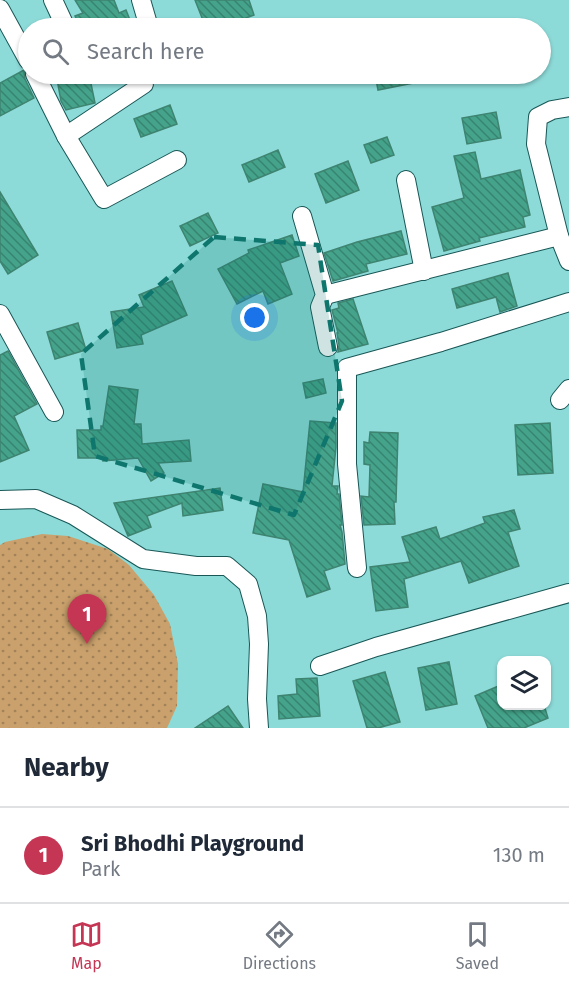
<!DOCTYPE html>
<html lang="en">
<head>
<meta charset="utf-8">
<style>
	body { margin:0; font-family:"Fira Sans",sans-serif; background:#f6f6f7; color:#1f2937 }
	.controls { position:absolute; right:18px; bottom:18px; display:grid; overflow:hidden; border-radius:12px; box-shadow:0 2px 4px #0004 }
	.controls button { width:54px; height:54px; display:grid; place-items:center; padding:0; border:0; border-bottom:2px solid #e0e1e3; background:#fff; color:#1f2937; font:30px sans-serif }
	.you { position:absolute; left:255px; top:318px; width:21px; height:21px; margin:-15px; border:4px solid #fff; border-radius:50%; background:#1a73e8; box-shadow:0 0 0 9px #1a73e833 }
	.badge { display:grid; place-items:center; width:39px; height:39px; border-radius:50%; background:#c53554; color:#fff; font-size:20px; font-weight:700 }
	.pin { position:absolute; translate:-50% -50px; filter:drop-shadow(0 2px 3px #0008) }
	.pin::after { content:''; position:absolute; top:32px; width:21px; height:18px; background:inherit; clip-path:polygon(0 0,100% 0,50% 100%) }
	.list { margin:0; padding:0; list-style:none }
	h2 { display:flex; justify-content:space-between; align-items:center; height:78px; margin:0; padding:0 24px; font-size:26px }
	h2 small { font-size:20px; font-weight:400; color:#747a83 }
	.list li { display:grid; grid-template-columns:39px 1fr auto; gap:18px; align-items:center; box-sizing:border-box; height:96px; padding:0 24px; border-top:2px solid #e0e1e3 }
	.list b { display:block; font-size:22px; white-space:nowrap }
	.list p { margin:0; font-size:20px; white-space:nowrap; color:#747a83 }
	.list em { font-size:20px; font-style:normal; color:#747a83 }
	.icon { flex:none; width:33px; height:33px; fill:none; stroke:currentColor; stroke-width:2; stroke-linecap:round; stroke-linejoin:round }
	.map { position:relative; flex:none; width:569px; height:728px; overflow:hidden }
	.search { position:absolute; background:#fff; box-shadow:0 2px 4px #0004; left:18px; right:18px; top:18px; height:66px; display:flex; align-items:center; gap:15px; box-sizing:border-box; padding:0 21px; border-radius:33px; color:#747a83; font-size:22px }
	.sheet { height:174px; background:#fff }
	nav { display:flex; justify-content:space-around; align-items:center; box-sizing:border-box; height:84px; border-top:2px solid #e0e1e3; background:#fff; font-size:16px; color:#747a83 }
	nav a { display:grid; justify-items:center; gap:3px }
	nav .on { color:#c53554 }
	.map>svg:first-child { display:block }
</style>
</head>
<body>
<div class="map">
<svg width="569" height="728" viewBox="0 0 569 728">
	<defs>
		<pattern id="park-dots" width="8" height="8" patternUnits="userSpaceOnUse" patternTransform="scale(1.5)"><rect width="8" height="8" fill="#caa16c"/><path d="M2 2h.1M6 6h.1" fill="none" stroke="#a28359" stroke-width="1.8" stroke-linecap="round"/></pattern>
		<pattern id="building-back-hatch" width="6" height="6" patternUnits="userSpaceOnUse" patternTransform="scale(1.5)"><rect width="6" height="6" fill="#44a38a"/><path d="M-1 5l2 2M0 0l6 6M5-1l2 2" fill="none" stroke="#378571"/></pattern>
	</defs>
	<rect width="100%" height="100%" fill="#8ddbd9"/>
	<polygon fill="url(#park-dots)" points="42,534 68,536 108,549 129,565 154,595 170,624 178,664 177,706 167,728 0,728 0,545 5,542"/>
	<g fill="url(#building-back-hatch)" stroke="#3e8471" stroke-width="1.5">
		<polygon points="75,0 114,0 119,13 126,10 132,25 125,28 80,28 75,16 83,13"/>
		<polygon points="195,0 249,0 254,15 219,28 206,28"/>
		<polygon points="24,70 25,79 34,98 0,116 0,83"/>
		<polygon points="89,74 95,103 66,110 61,101 57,79"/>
		<polygon points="375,74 424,74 424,81 378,90"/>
		<polygon points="170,105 177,124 141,137 134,119"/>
		<polygon points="496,112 501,138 467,144 462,118"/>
		<polygon points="387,137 394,155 371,163 364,145"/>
		<polygon points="278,150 285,167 249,182 242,165"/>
		<polygon points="475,152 481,179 520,170 530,215 523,217 525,227 479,238 480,241 444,251 432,207 464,198 454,156"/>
		<polygon points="348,161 359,190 326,203 315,174"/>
		<polygon points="0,192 38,255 8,274 0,261"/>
		<polygon points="208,213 218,233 190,246 180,226"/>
		<polygon points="401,231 407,254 366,264 368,271 333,281 324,253 357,242"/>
		<polygon points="292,235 299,256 280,263 292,294 268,304 263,291 237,304 218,269 249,253 248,250"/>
		<polygon points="508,273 517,306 500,312 496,297 457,308 452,289"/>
		<polygon points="172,281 187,315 141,335 143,344 117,348 111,312 144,307 139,295"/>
		<polygon points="353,299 368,344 338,352 339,345 337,333 338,333 332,310 339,308 338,303"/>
		<polygon points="78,323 86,350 55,359 47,332"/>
		<polygon points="8,351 37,404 14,416 29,450 0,462 0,355"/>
		<polygon points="323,379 326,393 306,398 303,383"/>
		<polygon points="109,386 138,390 134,424 141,424 142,444 189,440 191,461 158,463 164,473 151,481 138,458 103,461 103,458 78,458 77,430 101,430 101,426 103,426"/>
		<polygon points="310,421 336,423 336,447 332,486 338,486 337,494 339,494 342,525 340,525 342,532 345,564 324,571 330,589 307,597 289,540 253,533 263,484 303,492"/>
		<polygon points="550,423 553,473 518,475 515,425"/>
		<polygon points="370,432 398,433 396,502 394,502 395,524 364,525 361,496 369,497 370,465 364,464 364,442 369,443"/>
		<polygon points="220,488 223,510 183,516 182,503 147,516 151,527 128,536 114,503"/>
		<polygon points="514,510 520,529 508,532 519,566 469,583 461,561 404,579 408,607 376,611 370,567 410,562 402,537 436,527 440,539 485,523 483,517"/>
		<polygon points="449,662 457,704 426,710 418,668"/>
		<polygon points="385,672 400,722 378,728 367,728 353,681"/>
		<polygon points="317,678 320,716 279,719 278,696 297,694 296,679"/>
		<polygon points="501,685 501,705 544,705 548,718 524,728 488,728 475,696"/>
		<polygon points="228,706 243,728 195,728"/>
	</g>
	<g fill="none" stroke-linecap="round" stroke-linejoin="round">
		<g stroke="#185756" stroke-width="20">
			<g id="minor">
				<polyline points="53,0 66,28"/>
				<polyline points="141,0 148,24"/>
				<polyline points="0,9 28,60"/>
				<polyline points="35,74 66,136 104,199 177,160"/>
				<polyline points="569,107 552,110 538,117 536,144 559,236 569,261"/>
				<polyline points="66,136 144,84"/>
				<polyline points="406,180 424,271"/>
				<polyline points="302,216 325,295 320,307 328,347"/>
				<polyline points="325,295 559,236"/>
				<polyline points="0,314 54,412"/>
				<polyline points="560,400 569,389"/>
				<polyline points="0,500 36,499 73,515 143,559 196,566 227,566 248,584 257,616 259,644 257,699 259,728"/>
				<polyline points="357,568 347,464 347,368 441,342 569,302"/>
				<polyline points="320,666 376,647 569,593"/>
			</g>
		</g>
		<use href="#minor" stroke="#fff" stroke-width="18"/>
	</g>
	<path fill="#0f766e" fill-opacity="0.2" stroke="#0f766e" stroke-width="4.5" stroke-dasharray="12 8" stroke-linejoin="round" d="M214,237L318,245L342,401L294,515L95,456L81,354Z"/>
</svg>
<div class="controls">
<button><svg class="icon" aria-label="layers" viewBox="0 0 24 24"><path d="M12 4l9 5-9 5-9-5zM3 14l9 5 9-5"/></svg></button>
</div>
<div class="you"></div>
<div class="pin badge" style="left:87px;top:644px">1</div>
<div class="search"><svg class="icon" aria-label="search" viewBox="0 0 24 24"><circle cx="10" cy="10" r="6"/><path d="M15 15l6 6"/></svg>Search here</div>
</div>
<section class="sheet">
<h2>Nearby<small></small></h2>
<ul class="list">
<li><span class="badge">1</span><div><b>Sri Bhodhi Playground</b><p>Park</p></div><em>130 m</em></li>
</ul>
</section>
<nav>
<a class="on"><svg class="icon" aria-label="map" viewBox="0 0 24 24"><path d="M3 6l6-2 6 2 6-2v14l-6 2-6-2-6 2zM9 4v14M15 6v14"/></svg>Map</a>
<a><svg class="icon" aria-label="directions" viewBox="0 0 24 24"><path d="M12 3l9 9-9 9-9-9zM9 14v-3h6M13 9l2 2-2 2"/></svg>Directions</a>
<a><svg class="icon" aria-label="saved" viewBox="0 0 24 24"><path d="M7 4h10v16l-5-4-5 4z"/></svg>Saved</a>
</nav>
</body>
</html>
